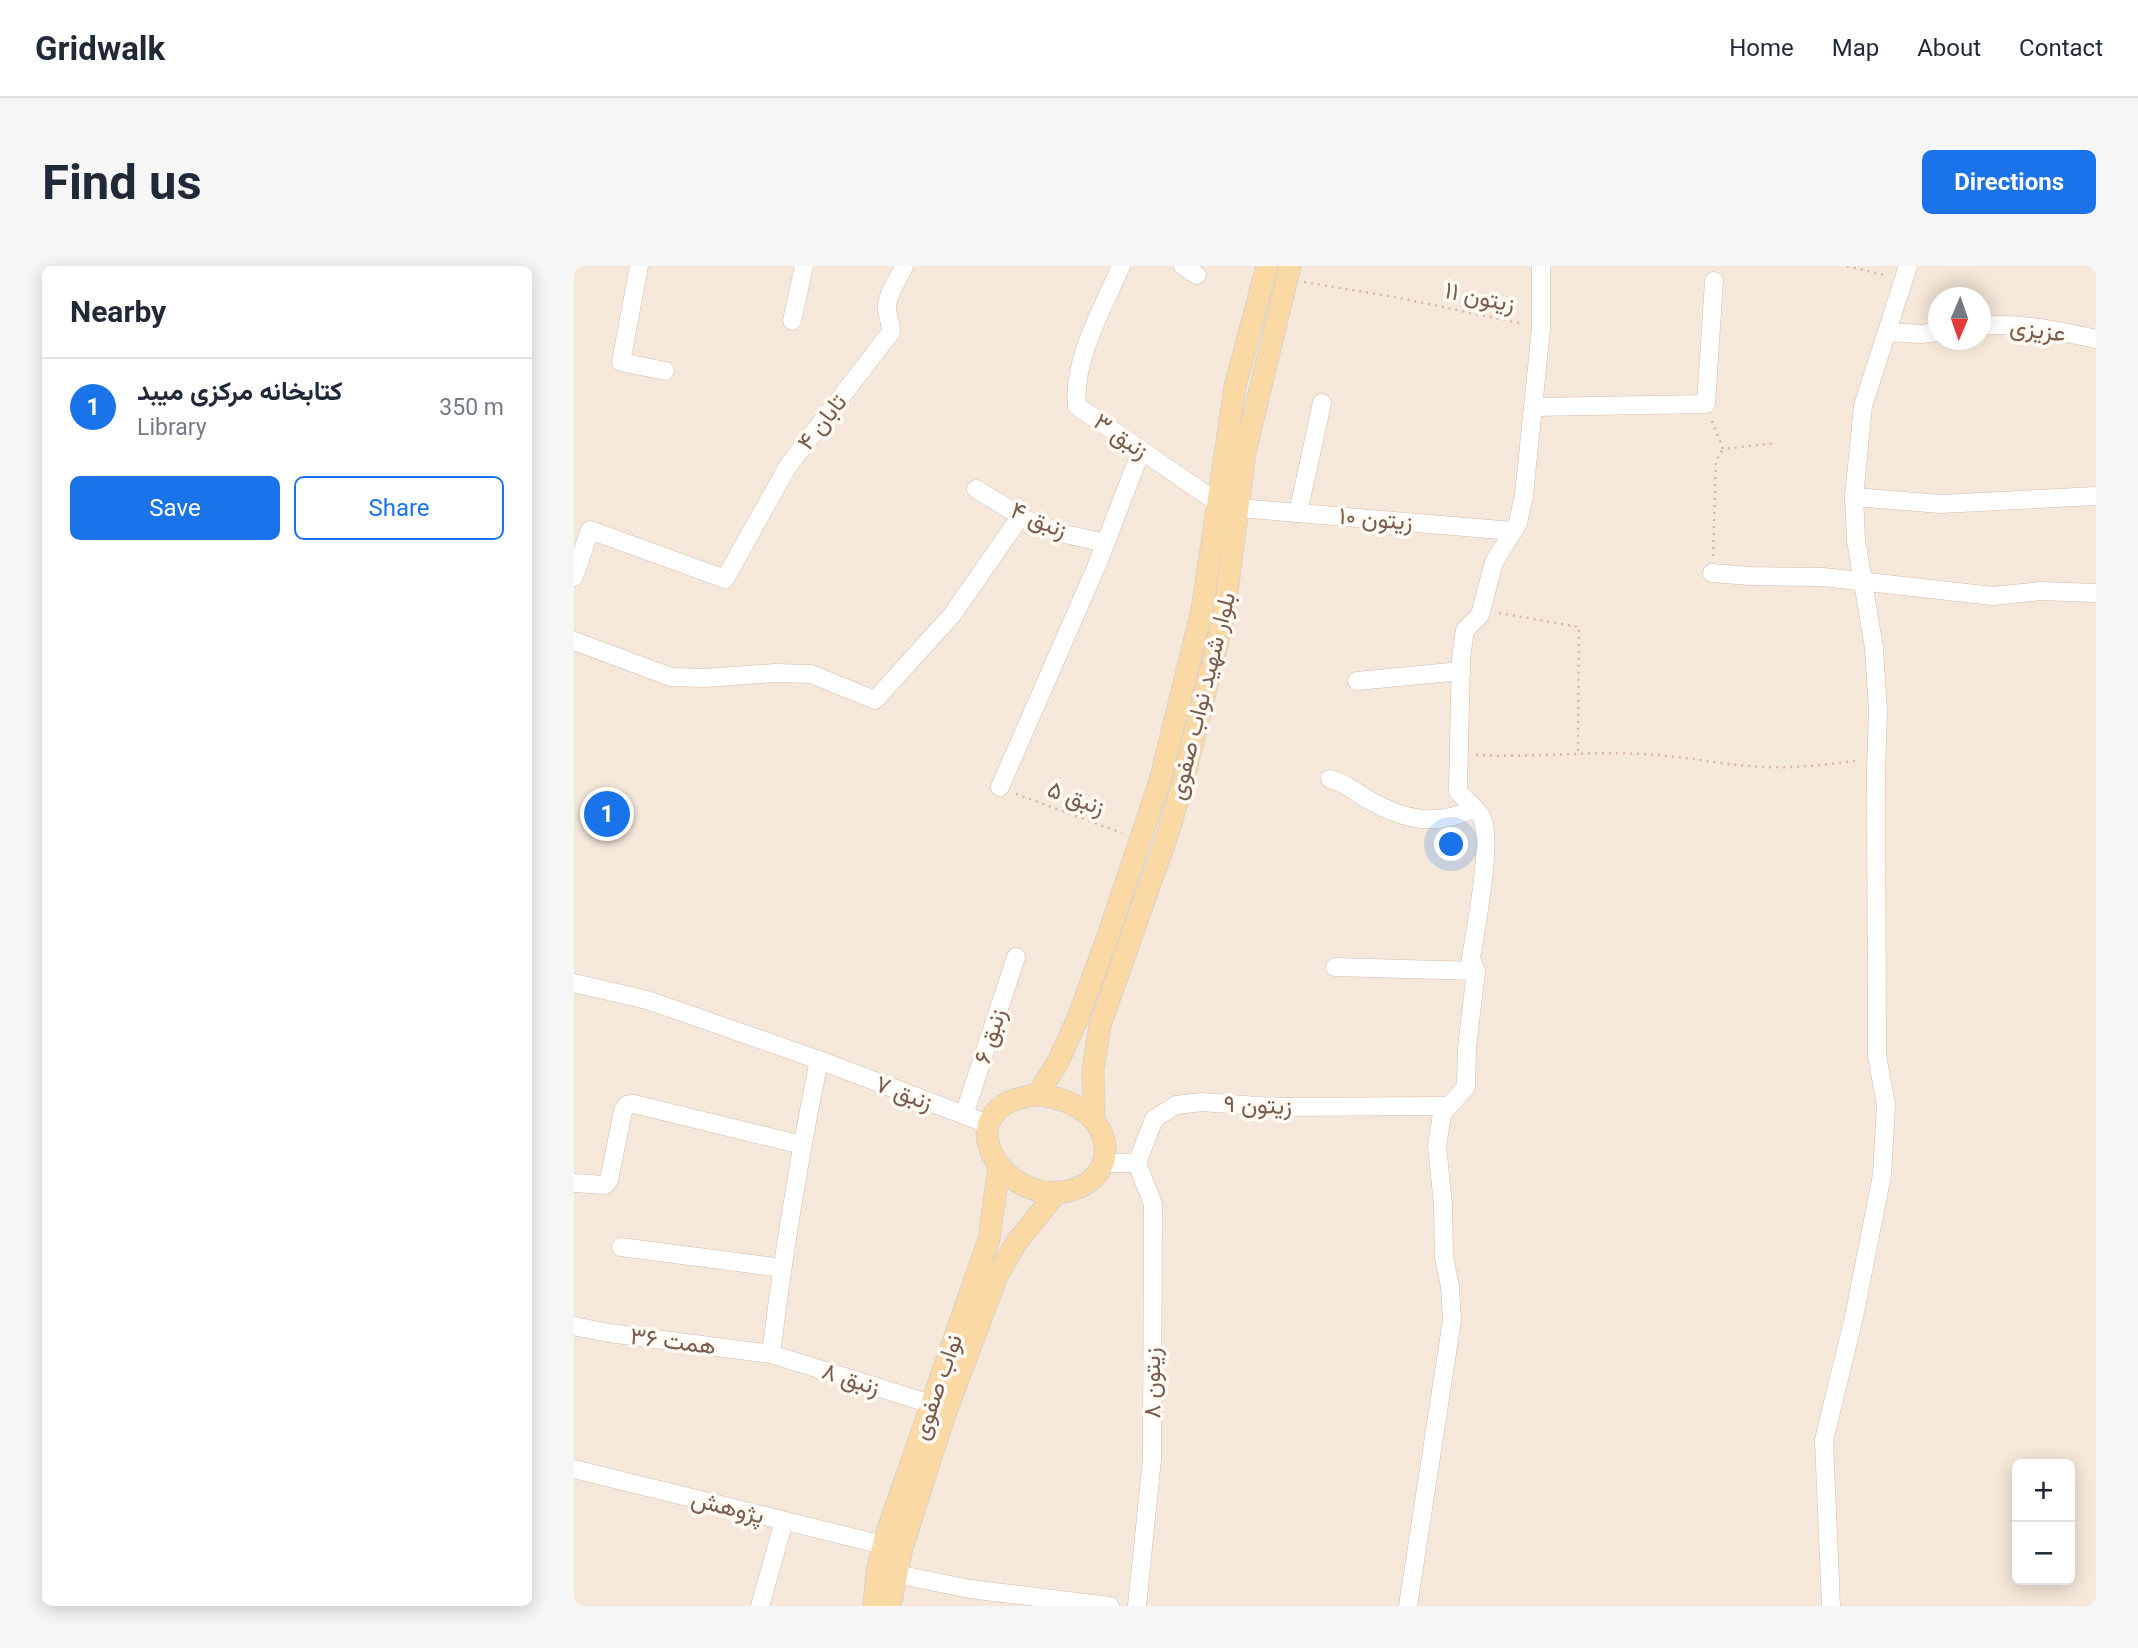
<!DOCTYPE html>
<html lang="en">
<head>
<meta charset="utf-8">
<style>
	body { margin:0; font-family:Roboto,Vazirmatn,sans-serif; background:#f6f6f7; color:#1f2937 }
	.controls { position:absolute; right:21px; bottom:21px; display:grid; overflow:hidden; border-radius:10px; box-shadow:0 4px 18px #0003 }
	.controls button { width:63px; height:63px; display:grid; place-items:center; padding:0; border:0; border-bottom:2px solid #e0e1e3; background:#fff; color:#1f2937; font:35px sans-serif }
	.compass { position:absolute; left:1354px; top:21px; width:63px; height:63px; border-radius:50%; background:#fff; box-shadow:0 4px 18px #0003; rotate:182deg }
	.you { position:absolute; left:878px; top:579px; width:24px; height:24px; margin:-18px; border:5px solid #fff; border-radius:50%; background:#1a73e8; box-shadow:0 0 0 10px #1a73e833 }
	.badge { display:grid; place-items:center; width:46px; height:46px; border-radius:50%; background:#1a73e8; color:#fff; font-size:23px; font-weight:700 }
	.pin { position:absolute; translate:-50% -50%; border:4px solid #fff; box-shadow:0 2px 7px #0006 }
	.list { margin:0; padding:0; list-style:none }
	h2 { display:flex; justify-content:space-between; align-items:center; height:91px; margin:0; padding:0 28px; font-size:30px }
	h2 small { font-size:23px; font-weight:400; color:#747a83 }
	.list li { display:grid; grid-template-columns:46px 1fr auto; gap:21px; align-items:center; box-sizing:border-box; height:98px; padding:0 28px; border-top:2px solid #e0e1e3 }
	.list b { display:block; font-size:26px; white-space:nowrap }
	.list p { margin:0; font-size:23px; white-space:nowrap; color:#747a83 }
	.list em { font-size:23px; font-style:normal; color:#747a83 }
	.actions { display:flex; gap:14px; padding:21px 28px }
	.actions a { flex:1; padding:16px 0; border:2px solid #1a73e8; border-radius:10px; text-align:center; font-size:24px; color:#1a73e8 }
	.actions .main { background:#1a73e8; color:#fff }
	.map { position:relative; flex:none; width:1522px; height:1340px; overflow:hidden; border-radius:10px }
	header { display:flex; align-items:center; gap:42px; box-sizing:border-box; height:98px; padding:0 35px; background:#fff; border-bottom:2px solid #e0e1e3 }
	header strong { font-size:33px }
	nav { display:flex; gap:38px; margin-inline-start:auto; font-size:24px }
	.intro { display:flex; align-items:center; justify-content:space-between; box-sizing:border-box; height:168px; padding:0 42px }
	h1 { margin:0; font-size:49px }
	.button { padding:18px 32px; border-radius:10px; background:#1a73e8; color:#fff; font-size:24px; font-weight:700 }
	main { display:flex; gap:42px; padding:0 42px }
	aside { flex:1; background:#fff; border-radius:10px; box-shadow:0 4px 18px #0003 }
	.map>svg:first-child { display:block }
</style>
</head>
<body>
<header>
<strong>Gridwalk</strong>
<nav><a>Home</a><a>Map</a><a>About</a><a>Contact</a></nav>
</header>
<div class="intro"><h1>Find us</h1><a class="button">Directions</a></div>
<main>
<aside>
<h2>Nearby<small></small></h2>
<ul class="list">
<li><span class="badge">1</span><div><b>کتابخانه مرکزی میبد</b><p>Library</p></div><em>350 m</em></li>
</ul>
<div class="actions"><a class="main">Save</a><a>Share</a></div>
</aside>
<div class="map">
<svg width="1522" height="1340" viewBox="0 0 1522 1340">
	<rect width="100%" height="100%" fill="#fdf6ec"/>
	<path fill="#f5e8da" fill-rule="evenodd" d="M0,0H1522V1340H0ZM1364,32H1406V74H1364ZM1443,1198H1496V1314H1443Z"/>
	<g fill="none" stroke-linecap="round" stroke-linejoin="round">
		<g stroke="#d1beb0" stroke-width="19">
			<g id="minor">
				<polyline points="65,0 47,96 91,105"/>
				<path d="M547,0C529,42 498,95 503,140L644,237"/>
				<polyline points="609,0 623,9"/>
				<polyline points="218,55 230,0"/>
				<path d="M1406,60C1445,56 1485,65 1522,73"/>
				<polyline points="1313,66 1347,68 1364,66"/>
				<polyline points="959,141 1132,138 1140,15"/>
				<polyline points="402,223 453,254 487,267 531,277"/>
				<polyline points="1280,231 1367,238 1522,230"/>
				<polyline points="665,242 939,265"/>
				<polyline points="724,247 748,137"/>
				<polyline points="1138,307 1176,310 1249,311 1419,330 1467,325 1522,327"/>
				<path d="M0,311L16,264L151,313L214,200L317,66C317,57 314,52 313,43C312,29 325,13 330,0"/>
				<polyline points="0,375 97,411 130,412 201,407 237,408 301,434 378,349 447,250"/>
				<polyline points="783,415 887,405"/>
				<path d="M756,513C772,517 781,526 795,534C830,554 862,561 899,543"/>
				<polyline points="426,521 523,299 567,185"/>
				<polyline points="761,701 902,705"/>
				<polyline points="0,717 73,734 105,745 245,794 414,858"/>
				<polyline points="390,849 442,691"/>
				<polyline points="531,897 563,897 580,853 602,839 628,836 699,841 872,840"/>
				<polyline points="0,917 31,919 35,914 49,845 53,839 60,838 228,879"/>
				<polyline points="47,981 208,1002"/>
				<polyline points="0,1060 35,1067 197,1088 357,1138"/>
				<path d="M197,1088C209,989 225,892 245,794"/>
				<polyline points="0,1203 309,1279"/>
				<polyline points="322,1308 396,1323 536,1340"/>
				<polyline points="186,1340 210,1255"/>
				<polyline points="563,1340 578,1193 579,938 563,897"/>
				<path d="M834,1340L878,1054L876,1021L870,991L869,939L863,880L868,848L892,821L893,782L902,705L897,693C901,665 920,572 907,550C901,541 891,534 884,525L887,391L891,364L906,349L920,296L944,257L950,229L967,62V0"/>
				<polyline points="1257,1340 1250,1174 1280,1051 1308,909 1312,839 1303,790 1302,505 1304,445 1300,382 1282,274 1280,231 1289,140 1334,0"/>
			</g>
		</g>
		<g stroke="#dad1cd" stroke-width="23">
			<g id="major">
				<polyline points="463,829 484,796 504,752 534,670 586,515 628,344 661,121 693,0"/>
				<path d="M463,829C479,831 494,834 508,844C540,865 540,910 501,923C430,947 365,839 463,829Z"/>
				<polyline points="520,854 519,804 526,759 593,570 608,520 650,350 671,186 716,0"/>
				<polyline points="300,1340 303,1306 311,1272 415,973 425,901"/>
				<polyline points="316,1340 328,1282 351,1210 370,1151 423,1010 442,977 483,926"/>
			</g>
		</g>
		<g stroke="#d9b8a5" stroke-width="2.5" stroke-dasharray="2 5" stroke-linecap="butt">
			<polyline points="1273,0 1314,10"/>
			<polyline points="730,16 821,31 950,58"/>
			<polyline points="1138,155 1149,183 1202,177"/>
			<polyline points="1139,290 1142,195 1149,183"/>
			<polyline points="925,347 1005,361 1004,486"/>
			<path d="M902,489C957,492 1013,485 1068,488C1109,490 1149,499 1190,501C1222,502 1255,499 1286,494"/>
			<polyline points="442,528 548,567"/>
		</g>
		<use href="#minor" stroke="#fff" stroke-width="18"/>
		<use href="#major" stroke="#fbd9a5" stroke-width="21"/>
	</g>
	<g text-anchor="middle" stroke-width="7" stroke-linejoin="round" paint-order="stroke">
		<g font-size="24" fill="#7a5c4d" stroke="#fffaf3">
			<text transform="translate(906 31) rotate(12)" y="8">زیتون ۱۱</text>
			<text transform="translate(1464 64) rotate(8)" y="8">عزیزی</text>
			<text transform="translate(248 156) rotate(-52)" y="8">تابان ۴</text>
			<text transform="translate(547 170) rotate(35)" y="8">زنبق ۳</text>
			<text transform="translate(802 253) rotate(5)" y="8">زیتون ۱۰</text>
			<text transform="translate(465 254) rotate(23)" y="8">زنبق ۴</text>
			<text transform="translate(628 430) rotate(-76)" y="8">بلوار شهید نواب صفوی</text>
			<text transform="translate(502 532) rotate(20)" y="8">زنبق ۵</text>
			<text transform="translate(416 770) rotate(-72)" y="8">زنبق ۶</text>
			<text transform="translate(330 827) rotate(21)" y="8">زنبق ۷</text>
			<text transform="translate(684 839) rotate(2)" y="8">زیتون ۹</text>
			<text transform="translate(99 1075) rotate(7)" y="8">همت ۳۶</text>
			<text transform="translate(277 1113) rotate(18)" y="8">زنبق ۸</text>
			<text transform="translate(578 1117) rotate(-90)" y="8">زیتون ۸</text>
			<text transform="translate(363 1121) rotate(-71)" y="8">نواب صفوی</text>
			<text transform="translate(154 1241) rotate(14)" y="8">پژوهش</text>
		</g>
	</g>
</svg>
<div class="controls">
<button>+</button>
<button>−</button>
</div>
<svg class="compass" viewBox="-18 -18 36 36"><path d="M0-13l5 13h-10z" fill="#e53935"/><path d="M0 13l5-13h-10z" fill="#747a83"/></svg>
<div class="you"></div>
<div class="pin badge" style="left:33px;top:548px">1</div>
</div>
</main>
</body>
</html>
